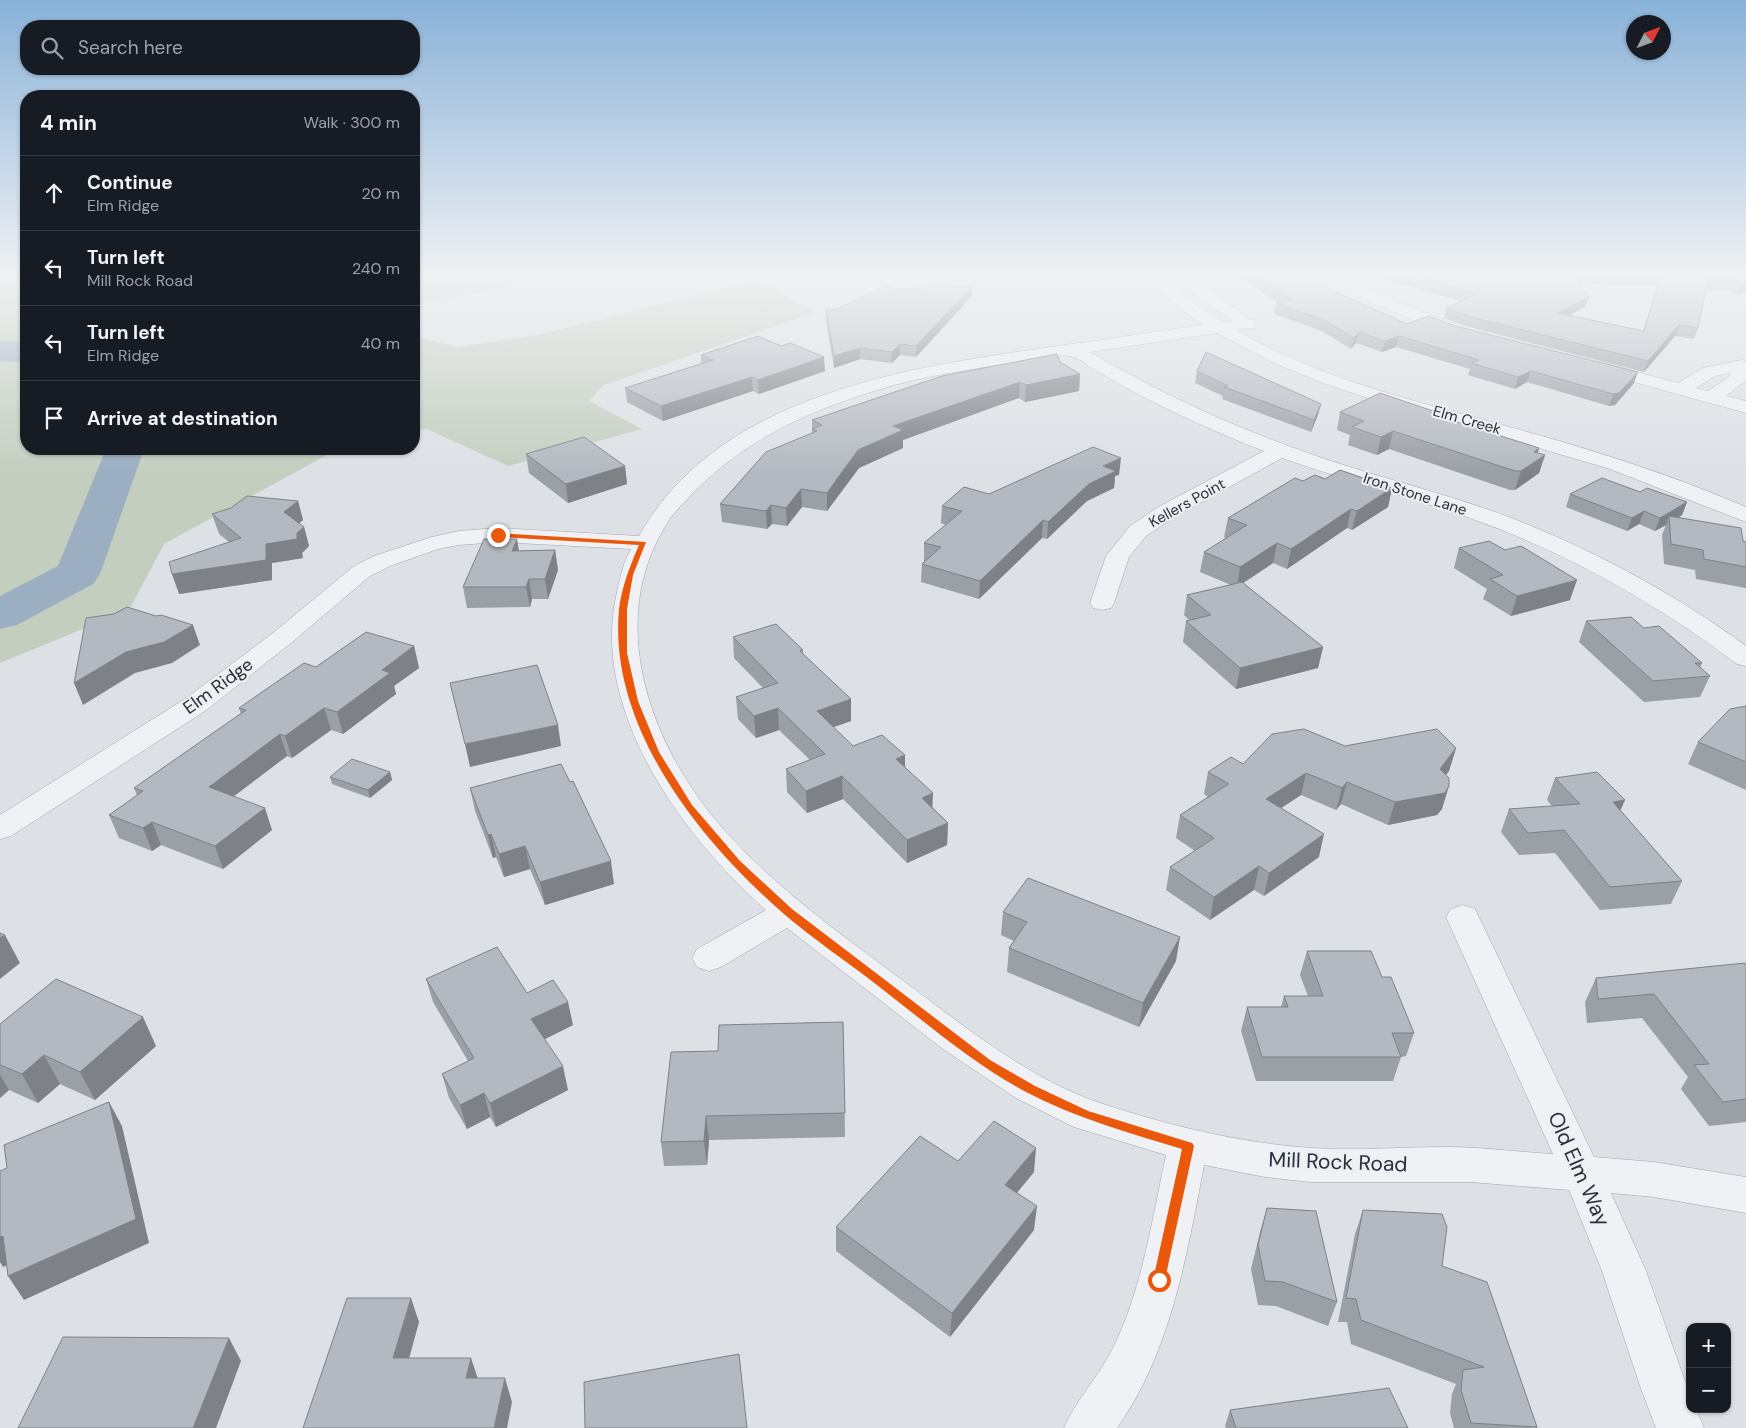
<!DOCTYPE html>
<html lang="en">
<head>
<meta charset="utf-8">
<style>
	body { margin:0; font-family:"DM Sans",sans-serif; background:#20242c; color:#f1f3f6 }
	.controls { position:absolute; right:15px; bottom:15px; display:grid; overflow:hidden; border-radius:10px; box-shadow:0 1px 4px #0004 }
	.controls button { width:45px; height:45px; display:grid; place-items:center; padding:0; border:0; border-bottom:1px solid #363941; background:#171b24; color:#f1f3f6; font:25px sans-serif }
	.compass { position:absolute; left:1626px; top:15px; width:45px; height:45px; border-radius:50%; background:#171b24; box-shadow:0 1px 4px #0004; rotate:48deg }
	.stop { position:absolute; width:15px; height:15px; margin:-11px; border:4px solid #ea580c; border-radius:50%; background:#fff }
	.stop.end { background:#ea580c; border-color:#fff; box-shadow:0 1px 5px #0008 }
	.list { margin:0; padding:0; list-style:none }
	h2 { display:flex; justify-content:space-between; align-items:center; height:65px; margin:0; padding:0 20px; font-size:21px }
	h2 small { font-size:16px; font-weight:400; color:#9ea1a6 }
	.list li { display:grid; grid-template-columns:32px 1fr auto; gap:15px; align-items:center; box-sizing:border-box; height:75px; padding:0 20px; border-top:1px solid #363941 }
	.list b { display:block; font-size:19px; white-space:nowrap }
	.list p { margin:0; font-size:16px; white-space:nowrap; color:#9ea1a6 }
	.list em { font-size:16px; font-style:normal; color:#9ea1a6 }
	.icon { flex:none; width:28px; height:28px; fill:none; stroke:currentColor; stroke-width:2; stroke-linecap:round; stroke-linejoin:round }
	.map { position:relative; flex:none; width:1746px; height:1428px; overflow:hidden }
	.search { position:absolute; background:#171b24; box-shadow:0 1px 4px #0004; left:20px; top:20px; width:400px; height:55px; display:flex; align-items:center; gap:12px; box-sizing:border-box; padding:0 18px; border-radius:20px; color:#9ea1a6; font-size:19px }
	.panel { position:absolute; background:#171b24; box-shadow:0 1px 4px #0004; left:20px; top:90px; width:400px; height:365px; border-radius:20px }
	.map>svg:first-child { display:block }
</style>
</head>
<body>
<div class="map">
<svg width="1746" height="1428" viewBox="0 0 1746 1428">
	<rect width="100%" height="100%" fill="#dde0e5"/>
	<g fill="#c3cebf">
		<polygon points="0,274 26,274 26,449 338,449 164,544 129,610 0,663"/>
		<polygon points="414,274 579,274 414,305"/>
		<polygon points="759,279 814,313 604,385 589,401 642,429 508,466 427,429 414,431 414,336 457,347 538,335"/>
	</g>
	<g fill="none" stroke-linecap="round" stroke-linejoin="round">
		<g fill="#9baec2" fill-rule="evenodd">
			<polygon points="0,341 26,342 26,362 0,361"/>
			<polygon points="106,449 144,449 100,574 93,584 17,625 0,629 0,596 58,566"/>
		</g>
		<g stroke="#a3a7ae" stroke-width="1">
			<g id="minor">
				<path d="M1141,274H1158L1194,304L1223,322L1233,321L1192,293L1174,274H1190L1204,287L1244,314L1246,317L1245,319L1254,320L1256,324L1254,328L1236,330C1315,377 1408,399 1495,423C1581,446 1665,472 1746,507V522L1607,468L1374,400L1323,383L1274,363L1217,333L1090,352C1166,397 1247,433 1331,461C1392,481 1454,496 1514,519C1597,552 1675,594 1746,646V666L1737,664C1663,608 1583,562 1497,528C1427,501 1353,483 1282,458L1176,516L1146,536L1129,557L1114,603L1111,608L1102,610L1093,608L1090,603L1106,556L1130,526L1160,506L1264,451C1219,434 1175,413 1132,391C1118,383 1104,375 1090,367C1084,363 1080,359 1073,357C1063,353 1047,358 1036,360C982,367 926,375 874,391C804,413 743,441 691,495C685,502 677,509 672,516C606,610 644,729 709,812C762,878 831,927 898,977C962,1024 1027,1079 1103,1104C1170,1126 1241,1143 1311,1148C1356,1151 1402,1147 1447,1147C1482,1147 1518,1152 1553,1154L1446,917L1451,909L1463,905L1475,909L1594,1157L1654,1162L1746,1177V1213L1654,1197L1611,1193L1646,1271L1690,1395V1409H1696L1704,1428H1656L1641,1389L1602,1271L1569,1190L1470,1182H1310L1265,1177L1204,1165C1187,1254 1171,1352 1117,1428H1064C1076,1400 1098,1377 1112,1350C1142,1290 1152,1220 1166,1155L1074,1127L1016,1098L943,1049L787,928L721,967L709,971L697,967L692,958L697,949L766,910C682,836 589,709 617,592C620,577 623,563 631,549L498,542L459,545L438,549L390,566L370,576L291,643L205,711L11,836L0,839V815L185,699L273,633L354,566L374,556L432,537L459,531L498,528L639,536C720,391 916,366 1065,345C1111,339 1158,331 1204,325L1183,311Z"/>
				<polygon points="1327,274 1345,274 1384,297 1463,327 1465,331 1463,335 1451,335 1372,303"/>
				<path d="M1742,360L1746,361V380L1726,396L1746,401V413L1594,371L1591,367L1594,363L1600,362L1678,383L1703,368ZM1730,373L1729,377L1708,391L1696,388L1715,376Z"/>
			</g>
		</g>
		<use href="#minor" fill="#eff1f4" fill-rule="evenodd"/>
	</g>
	<g fill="#9b9fa6" fill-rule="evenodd">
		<polygon points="1235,274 1295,274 1407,324 1459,327 1634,383 1615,405 1609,406 1527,382 1515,389 1468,375 1470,369 1396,347 1382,352 1356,343 1351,349 1322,331 1274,314 1276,303 1279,303"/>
		<path d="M1365,274H1746L1737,294L1729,291L1706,290L1698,328L1694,339L1675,336L1644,372L1469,327L1444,318L1446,308L1461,301ZM1580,284L1657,286L1643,331L1569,315L1585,307Z"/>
		<polygon points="972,286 972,296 916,357 900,355 892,363 860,359 834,368 826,320 826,310 837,309 897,289"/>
		<polygon points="701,355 825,371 759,394 753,391 663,421 627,402 625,388 701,364"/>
		<polygon points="1060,362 1080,374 1079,391 1025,402 1019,398 903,440 903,448 859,468 827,511 802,507 787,526 772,524 767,529 722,522 720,504 812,433 812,420"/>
		<polygon points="1197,371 1318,415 1311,432 1222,399 1223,396 1195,383"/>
		<polygon points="1340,412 1438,416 1539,448 1538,453 1545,455 1539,473 1515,490 1510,490 1389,449 1377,455 1348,445 1350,435 1337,430"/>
		<polygon points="526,454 625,466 627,484 568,503 529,473"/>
		<polygon points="1119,475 1115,476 1114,488 1087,501 1047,539 1042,538 979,599 921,582 922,564 925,561 924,561 924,543 946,525 941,523 942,506 989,494"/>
		<polygon points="1325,479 1392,488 1388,507 1352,530 1347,528 1287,569 1273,563 1243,583 1323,647 1318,668 1236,689 1183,642 1186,621 1189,620 1184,615 1187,595 1231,585 1200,572 1204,552 1226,538 1224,537 1228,518 1303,481"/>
		<polygon points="1640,492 1687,502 1682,515 1679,517 1746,542 1746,588 1696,579 1695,570 1664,564 1662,535 1666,525 1655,531 1639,524 1627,531 1566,507 1570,494"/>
		<polygon points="298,501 303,520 299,523 304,527 309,546 302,553 303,558 272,563 272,580 179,594 229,542 219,534 212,514"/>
		<polygon points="1459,548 1570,600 1511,616 1483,599 1487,589 1454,568"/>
		<polygon points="555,550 558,570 548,599 532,599 530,607 467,608 463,587 519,551"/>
		<polygon points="1586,621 1644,628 1702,663 1700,668 1710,676 1700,697 1644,702 1579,642"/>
		<polygon points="733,637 803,650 803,654 851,721 833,727 853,746 905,767 933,808 948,823 947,845 907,863 843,799 807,813 787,792 786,769 810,760 779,730 756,738 738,719 736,697 763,688 734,658"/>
		<polygon points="414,646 419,668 394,686 396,694 343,734 331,730 292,758 287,756 234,796 272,830 223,869 161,845 152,851 119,838 109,815 137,795 134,788 241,714 239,708 316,667"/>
		<polygon points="1746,706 1746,790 1688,764 1698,742"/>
		<polygon points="1345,746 1456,748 1449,771 1446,775 1442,809 1437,815 1388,825 1341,804 1336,810 1301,795 1281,808 1319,857 1264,896 1254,890 1210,920 1166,890 1170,867 1195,851 1176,838 1180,815 1208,797 1204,794 1208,772 1243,764"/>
		<polygon points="390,772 392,780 370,798 332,784 330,777"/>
		<polygon points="1555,778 1620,810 1682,881 1671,904 1600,910 1555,853 1519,855 1501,832 1509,809 1552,806 1547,800"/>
		<polygon points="470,788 614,884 545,905 530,869 504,877 496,857 493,858 475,811"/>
		<polygon points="1003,912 1176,961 1139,1027 1007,972 1009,948 1014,941 1001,935"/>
		<polygon points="1307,951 1382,977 1414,1033 1406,1056 1401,1057 1393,1081 1256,1081 1241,1031 1247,1007 1281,1007 1284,996 1308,996 1300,975"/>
		<polygon points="1746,965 1746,1122 1709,1126 1681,1089 1688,1077 1642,1018 1587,1023 1585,1002 1596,978"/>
		<polygon points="426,979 527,993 573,1025 545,1039 568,1090 496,1127 490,1117 467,1129 449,1098 442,1074 468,1061 433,1002"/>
		<polygon points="843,1022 845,1137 709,1140 707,1165 664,1166 661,1142 718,1051"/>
		<polygon points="0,1024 156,1046 95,1100 60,1084 38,1103 9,1090 0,1098"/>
		<polygon points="958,1161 1034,1172 1017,1193 1034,1230 950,1337 836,1251 836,1227"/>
		<polygon points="1267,1208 1337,1302 1328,1326 1276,1306 1258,1305 1251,1269 1260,1232"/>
		<polygon points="1363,1210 1442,1266 1537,1427 1537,1428 1454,1428 1450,1413 1452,1394 1456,1384 1351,1344 1347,1322 1338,1322 1355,1234"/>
		<polygon points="1230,1410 1408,1428 1226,1428 1225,1426"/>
	</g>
	<g fill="#7e8287">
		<polygon points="1746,283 1746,293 1737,294 1741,284"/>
		<polygon points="972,286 972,296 916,357 916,346"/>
		<polygon points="1589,297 1585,307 1554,323 1557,313"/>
		<polygon points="1679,325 1675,336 1644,372 1648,361"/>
		<polygon points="1359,332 1356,343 1351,349 1354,338"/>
		<polygon points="1399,336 1396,347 1382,352 1385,341"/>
		<polygon points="900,344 900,355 892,363 892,352"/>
		<polygon points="860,348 860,359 834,368 834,356"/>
		<polygon points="824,357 825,371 759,394 758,380"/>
		<polygon points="1531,371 1527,382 1515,389 1518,377"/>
		<polygon points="1638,372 1634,383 1615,405 1609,406 1613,394"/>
		<polygon points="1080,374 1079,391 1025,402 1026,385"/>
		<polygon points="752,377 753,391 663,421 661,406"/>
		<polygon points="1020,382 1019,398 903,440 903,448 859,468 827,511 827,493 858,450 893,426"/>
		<polygon points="1321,404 1318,415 1311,432 1314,420"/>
		<polygon points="1393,431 1389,449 1377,455 1381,437"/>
		<polygon points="1539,448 1535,461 1545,455 1539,473 1515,490 1521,471 1534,452"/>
		<polygon points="1121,458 1119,475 1115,476 1114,488 1087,501 1047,539 1048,522 1103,466"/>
		<polygon points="625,466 627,484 568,503 566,484"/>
		<polygon points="1392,488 1388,507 1352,530 1357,511"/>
		<polygon points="801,489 802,507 787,526 786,508"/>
		<polygon points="298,501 303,520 290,531 284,512"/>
		<polygon points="1687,502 1682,515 1670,522 1669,516 1666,525 1655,531 1660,518"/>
		<polygon points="771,505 772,524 767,529 766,511"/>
		<polygon points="1351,509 1347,528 1287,569 1291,549"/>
		<polygon points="1644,511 1639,524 1627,531 1632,518"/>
		<polygon points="1043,520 1042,538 979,599 980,581"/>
		<polygon points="304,527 309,546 302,553 303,558 272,563 272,580 179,594 172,574 297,533"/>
		<polygon points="517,539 520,558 512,551"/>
		<polygon points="1277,543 1273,563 1237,587 1240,567"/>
		<polygon points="555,550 558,570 548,599 545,579"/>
		<polygon points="529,579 532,599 530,607 526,587"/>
		<polygon points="1577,580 1570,600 1511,616 1517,596"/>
		<polygon points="193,625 200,645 172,663 135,673 83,705 74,683 126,652"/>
		<polygon points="414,646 419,668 394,686 396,694 343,734 337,712 382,670"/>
		<polygon points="1323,647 1318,668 1236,689 1240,668"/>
		<polygon points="851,699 851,721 817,733 817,711"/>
		<polygon points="324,708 331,730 292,758 285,736"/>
		<polygon points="778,708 779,730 756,738 754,716"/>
		<polygon points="558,725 561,746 470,767 465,744"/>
		<polygon points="280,734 287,756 217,809 209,787"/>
		<polygon points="1456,748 1449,771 1433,791 1440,769"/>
		<polygon points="905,755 905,778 896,759"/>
		<polygon points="390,772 392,780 370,798 368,790"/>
		<polygon points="1306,773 1301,795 1261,821 1266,799"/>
		<polygon points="842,776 843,799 807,813 806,791"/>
		<polygon points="1347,782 1341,804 1336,810 1342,788"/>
		<polygon points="1449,786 1442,809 1437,815 1388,825 1395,802"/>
		<polygon points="933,793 932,816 922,798"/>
		<polygon points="1625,800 1615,823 1613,802"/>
		<polygon points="265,808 272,830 223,869 215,846"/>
		<polygon points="152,822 161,845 152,851 143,828"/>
		<polygon points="948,823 947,845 907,863 907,840"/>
		<polygon points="491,834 496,857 493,858 488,835"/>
		<polygon points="1324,834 1319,857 1264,896 1269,873"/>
		<polygon points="525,846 530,869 504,877 499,854"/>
		<polygon points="611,861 614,884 545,905 540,882"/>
		<polygon points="1259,866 1254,890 1210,920 1214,897"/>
		<polygon points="5,935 20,963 0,979 0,938"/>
		<polygon points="1180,937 1176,961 1139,1027 1143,1003"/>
		<polygon points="568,1002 573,1025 537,1043 531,1019"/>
		<polygon points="143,1017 156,1046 95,1100 80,1072"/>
		<polygon points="44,1055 60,1084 38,1103 22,1074"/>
		<polygon points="563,1066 568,1090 496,1127 490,1103"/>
		<polygon points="0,1075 9,1090 0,1098"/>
		<polygon points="484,1093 490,1117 467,1129 460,1105"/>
		<polygon points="109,1102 122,1126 149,1243 24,1300 8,1276"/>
		<polygon points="706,1116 709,1140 707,1165 704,1141"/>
		<polygon points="1036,1148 1034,1172 1003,1209 1005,1185"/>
		<polygon points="1037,1206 1034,1230 950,1337 952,1313"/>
		<polygon points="3,1236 19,1260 3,1267 0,1262 0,1237"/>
		<polygon points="411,1298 419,1322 403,1381 393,1358"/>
		<polygon points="229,1338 241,1361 216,1428 193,1428"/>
		<polygon points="471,1358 479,1382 466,1378"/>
		<polygon points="505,1378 512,1402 507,1428 494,1428"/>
	</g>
	<g fill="#b4b9c1" stroke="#7e8287">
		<polygon points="1252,274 1295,274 1407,324 1428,316 1459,327 1638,372 1619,393 1613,394 1531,371 1518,377 1471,363 1479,360 1399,336 1385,341 1359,332 1354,338 1324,320 1276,303 1293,300"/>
		<polygon points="1404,274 1574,274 1589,297 1557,313 1644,331 1661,276 1607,274 1746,274 1746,283 1741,284 1733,280 1708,280 1698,328 1679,325 1648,361 1471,317 1446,308 1476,294"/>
		<polygon points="886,286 897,289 972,286 916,346 900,344 892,352 860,348 834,356 826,310 837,309"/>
		<polygon points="758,336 781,346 790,343 824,357 758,380 752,377 661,406 625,388 713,360 701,355"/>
		<polygon points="1206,352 1321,404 1314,420 1224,387 1228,386 1197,371"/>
		<polygon points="1057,354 1060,362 1080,374 1026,385 1020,382 893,426 903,430 858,450 827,493 801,489 786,508 771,505 766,511 720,504 766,452 817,431 812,429 822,425 812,420 942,376"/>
		<polygon points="1380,393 1439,413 1435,415 1539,448 1534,452 1545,455 1521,471 1515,471 1393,431 1381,437 1352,427 1364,421 1340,412"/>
		<polygon points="584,437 625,466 566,484 526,454"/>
		<polygon points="1093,447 1121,458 1103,466 1116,471 1089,484 1048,522 1043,520 980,581 922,564 941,547 924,543 962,511 942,506 964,487 989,494"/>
		<polygon points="1340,470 1392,488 1357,511 1351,509 1291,549 1277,543 1240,567 1204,552 1247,525 1228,518 1295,478 1303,481 1315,475 1325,479"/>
		<polygon points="1602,478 1640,492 1647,488 1687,502 1660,518 1644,511 1632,518 1570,494"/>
		<polygon points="247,496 298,501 284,512 304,527 297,533 297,539 266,544 266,560 172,574 169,562 241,538 212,514 231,508"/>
		<polygon points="1669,516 1741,528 1743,541 1746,542 1746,567 1704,559 1703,550 1671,544"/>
		<polygon points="484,539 517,539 512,551 555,550 545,579 529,579 526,587 463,587"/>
		<polygon points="1489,541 1505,550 1521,546 1577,580 1517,596 1490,579 1503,575 1459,548"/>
		<polygon points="1242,582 1323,647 1240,668 1186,621 1211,615 1187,595"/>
		<polygon points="127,607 156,616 161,615 193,625 164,642 126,652 74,683 86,618 114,614"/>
		<polygon points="1631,617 1644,628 1659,626 1702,663 1695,663 1710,676 1653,681 1586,621"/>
		<polygon points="776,624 803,650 800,651 851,699 817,711 853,746 882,735 905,755 896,759 933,793 922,798 948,823 907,840 842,776 806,791 786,769 825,754 778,708 754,716 736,697 778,683 733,637"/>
		<polygon points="366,632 414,646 382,670 390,673 337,712 324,708 285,736 280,734 209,787 265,808 215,846 152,822 143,828 109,815 143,791 134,788 246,710 239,708 304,663 316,667"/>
		<polygon points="537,665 558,725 465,744 450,683"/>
		<polygon points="1746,706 1746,762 1698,742 1730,709"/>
		<polygon points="1304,729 1345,746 1437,729 1456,748 1440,769 1449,778 1449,786 1445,793 1395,802 1347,782 1342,788 1306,773 1266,799 1324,834 1269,873 1259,866 1214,897 1170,867 1214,838 1180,815 1229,784 1208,772 1231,757 1243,764 1272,734"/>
		<polygon points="352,759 390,772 368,790 330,777"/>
		<polygon points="561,764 570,782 573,781 611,861 540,882 525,846 499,854 491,834 488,835 470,788"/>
		<polygon points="1597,772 1625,800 1613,802 1682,881 1610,887 1564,830 1528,833 1509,809 1580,804 1555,778"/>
		<polygon points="1028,878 1180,937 1143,1003 1009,948 1027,922 1003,912"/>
		<polygon points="0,933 5,935 0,938"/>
		<polygon points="497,947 527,993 553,980 568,1002 531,1019 563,1066 490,1103 484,1093 460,1105 442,1074 474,1058 426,979"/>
		<polygon points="1307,951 1371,951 1382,977 1391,977 1414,1033 1392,1033 1401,1057 1262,1057 1247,1007 1288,1007 1284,996 1323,996"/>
		<polygon points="1745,963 1746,965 1746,1099 1723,1102 1694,1065 1709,1064 1654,994 1598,999 1596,978"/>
		<polygon points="56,979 143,1017 80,1072 44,1055 22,1074 0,1065 0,1024"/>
		<polygon points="843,1022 845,1113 706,1116 704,1141 661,1142 671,1052 718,1051 719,1025"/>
		<polygon points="109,1102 136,1219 8,1276 3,1236 0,1237 0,1171 7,1168 4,1145"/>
		<polygon points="994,1121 1036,1148 1005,1185 1037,1206 952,1313 836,1227 920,1136 958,1161"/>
		<polygon points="1267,1208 1316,1211 1337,1302 1283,1282 1265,1281 1258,1245"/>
		<polygon points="1363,1210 1442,1214 1447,1227 1442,1266 1487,1282 1537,1427 1471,1423 1461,1390 1463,1370 1484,1367 1361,1320 1356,1299 1346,1298"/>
		<polygon points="347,1298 411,1298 393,1358 471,1358 466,1378 505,1378 494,1428 303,1428"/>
		<polygon points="63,1337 229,1338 193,1428 18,1428"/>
		<polygon points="739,1354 747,1428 585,1428 584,1382"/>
		<polygon points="1389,1388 1408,1428 1236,1428 1230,1410"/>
	</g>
	<linearGradient id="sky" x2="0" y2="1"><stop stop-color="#89b2d9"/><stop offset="0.58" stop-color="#f0f1f3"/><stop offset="1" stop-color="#f0f1f3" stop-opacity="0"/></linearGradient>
	<rect width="1746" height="474" fill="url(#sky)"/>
	<path fill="#ea580c" d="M495,533L646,542L633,575L627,609V653L638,701L659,752L692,805L740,861L792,909L990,1060L1035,1086L1088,1111L1192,1143L1194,1146L1164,1284L1159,1286L1154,1284L1153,1280L1182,1149C1129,1133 1076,1118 1026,1092C972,1063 925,1022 877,985C846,961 813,939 784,914C700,841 608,727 619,609C622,586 630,566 639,545L498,537L495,536Z"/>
	<g text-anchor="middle" stroke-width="4" stroke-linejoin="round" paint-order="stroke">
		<g font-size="15" fill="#282f3a" stroke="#eceff3">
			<text transform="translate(1467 420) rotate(16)" y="5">Elm Creek</text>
			<text transform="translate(1415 494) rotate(18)" y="5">Iron Stone Lane</text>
			<text transform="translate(1187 503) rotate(-29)" y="5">Kellers Point</text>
		</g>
		<g font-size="18" fill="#282f3a" stroke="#eceff3">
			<text transform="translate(218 686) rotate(-36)" y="6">Elm Ridge</text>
		</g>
		<g font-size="21" fill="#282f3a" stroke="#eceff3">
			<text transform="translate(1338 1162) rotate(2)" y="7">Mill Rock Road</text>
			<text transform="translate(1579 1169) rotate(66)" y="7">Old Elm Way</text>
		</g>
	</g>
</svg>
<div class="controls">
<button>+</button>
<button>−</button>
</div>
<svg class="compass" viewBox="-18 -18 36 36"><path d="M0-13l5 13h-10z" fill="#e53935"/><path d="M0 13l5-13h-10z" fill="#9ea1a6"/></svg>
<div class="stop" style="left:1159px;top:1280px"></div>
<div class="stop end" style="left:498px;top:535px"></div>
<div class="search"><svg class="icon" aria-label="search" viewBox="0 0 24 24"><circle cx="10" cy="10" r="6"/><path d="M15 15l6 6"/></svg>Search here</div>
<section class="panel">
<h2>4 min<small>Walk · 300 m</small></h2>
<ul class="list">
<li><svg class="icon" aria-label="ahead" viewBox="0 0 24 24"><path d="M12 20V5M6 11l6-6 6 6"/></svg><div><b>Continue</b><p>Elm Ridge</p></div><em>20 m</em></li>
<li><svg class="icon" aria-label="left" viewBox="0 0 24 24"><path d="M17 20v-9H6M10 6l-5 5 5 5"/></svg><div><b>Turn left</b><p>Mill Rock Road</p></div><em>240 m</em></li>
<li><svg class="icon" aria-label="left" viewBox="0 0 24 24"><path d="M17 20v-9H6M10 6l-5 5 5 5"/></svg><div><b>Turn left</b><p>Elm Ridge</p></div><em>40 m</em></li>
<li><svg class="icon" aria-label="arrive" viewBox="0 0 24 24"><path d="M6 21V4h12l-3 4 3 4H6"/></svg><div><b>Arrive at destination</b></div></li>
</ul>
</section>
</div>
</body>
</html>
